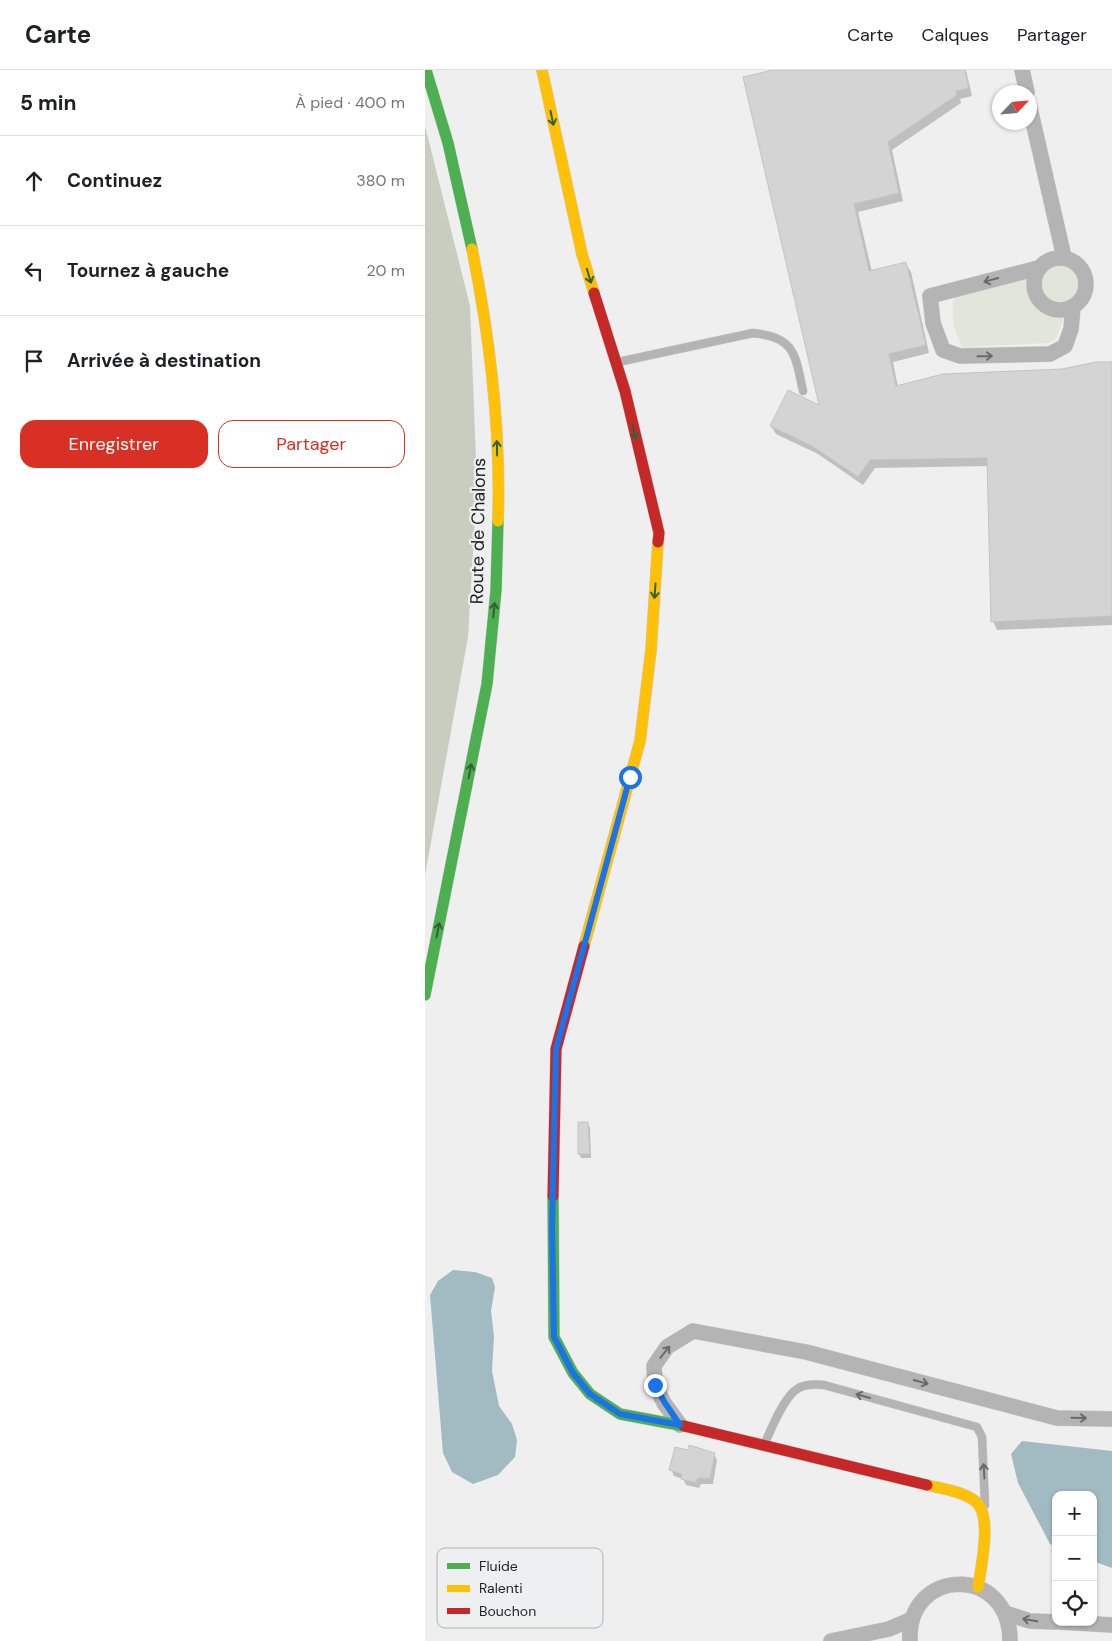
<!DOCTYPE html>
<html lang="fr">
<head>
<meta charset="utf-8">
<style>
	body { margin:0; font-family:"DM Sans",sans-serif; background:#f6f6f6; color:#202124 }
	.controls { position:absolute; right:15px; bottom:15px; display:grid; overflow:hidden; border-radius:10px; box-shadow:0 1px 4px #0004 }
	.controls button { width:45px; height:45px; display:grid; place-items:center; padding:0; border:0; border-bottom:1px solid #e0e0e0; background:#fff; color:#202124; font:25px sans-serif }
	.compass { position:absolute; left:567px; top:15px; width:45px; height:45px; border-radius:50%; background:#fff; box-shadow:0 1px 4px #0004; rotate:64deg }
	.stop { position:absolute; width:15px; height:15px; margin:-11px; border:4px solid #1a73e8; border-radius:50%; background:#fff }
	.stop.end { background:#1a73e8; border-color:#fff; box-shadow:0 1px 5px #0008 }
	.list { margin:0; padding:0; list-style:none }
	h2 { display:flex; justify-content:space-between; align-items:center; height:65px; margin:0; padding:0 20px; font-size:21px }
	h2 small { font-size:16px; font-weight:400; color:#757577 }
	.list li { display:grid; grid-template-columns:32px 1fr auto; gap:15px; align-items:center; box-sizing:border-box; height:90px; padding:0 20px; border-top:1px solid #e0e0e0 }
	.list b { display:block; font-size:19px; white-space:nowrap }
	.list em { font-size:16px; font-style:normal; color:#757577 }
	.actions { display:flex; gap:10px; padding:15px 20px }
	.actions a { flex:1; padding:11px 0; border:1px solid #d93025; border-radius:15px; text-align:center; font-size:18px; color:#d93025 }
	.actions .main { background:#d93025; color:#fff }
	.icon { flex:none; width:28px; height:28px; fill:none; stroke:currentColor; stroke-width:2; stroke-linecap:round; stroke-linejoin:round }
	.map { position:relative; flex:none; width:687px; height:1571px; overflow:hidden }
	header { display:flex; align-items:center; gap:30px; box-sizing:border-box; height:70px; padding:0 25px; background:#fff; border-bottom:1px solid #e0e0e0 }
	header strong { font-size:24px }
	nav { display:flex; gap:28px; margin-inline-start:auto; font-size:18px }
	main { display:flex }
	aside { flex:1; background:#fff }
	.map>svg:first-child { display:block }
</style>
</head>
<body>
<header>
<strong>Carte</strong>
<nav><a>Carte</a><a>Calques</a><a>Partager</a></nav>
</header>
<main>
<aside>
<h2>5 min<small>À pied · 400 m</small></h2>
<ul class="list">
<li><svg class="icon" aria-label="ahead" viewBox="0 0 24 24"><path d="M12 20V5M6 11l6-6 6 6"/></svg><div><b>Continuez</b></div><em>380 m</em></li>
<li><svg class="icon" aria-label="left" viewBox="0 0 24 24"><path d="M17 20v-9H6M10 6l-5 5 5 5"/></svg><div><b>Tournez à gauche</b></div><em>20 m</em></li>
<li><svg class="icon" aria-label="arrive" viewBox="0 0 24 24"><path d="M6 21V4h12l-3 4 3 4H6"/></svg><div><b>Arrivée à destination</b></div></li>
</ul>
<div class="actions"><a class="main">Enregistrer</a><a>Partager</a></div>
</aside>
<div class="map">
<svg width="687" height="1571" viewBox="0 0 687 1571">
	<rect width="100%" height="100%" fill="#efefef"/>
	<g fill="#e1e6db">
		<circle cx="635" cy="214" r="19"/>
		<path d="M603,205C602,234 609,243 638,248C635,258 634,269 624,273L537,277C528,258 525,243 530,223Z"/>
	</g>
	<polygon fill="#c7cebf" points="0,56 45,236 52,415 43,567 0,805"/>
	<g fill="#a2bac2">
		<polygon points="28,1200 50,1202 67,1208 70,1217 66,1241 69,1266 67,1301 74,1336 87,1354 92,1370 90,1387 73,1405 48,1414 27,1402 18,1383 5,1225 13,1211"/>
		<polygon points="597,1371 687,1381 687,1498 668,1491 668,1425 631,1425 631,1477 625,1474 593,1413 586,1384"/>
	</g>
	<g fill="#0003">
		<polygon points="353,0 541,0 547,26 535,29 536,33 467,80 478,131 433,142 447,202 481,194 486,202 504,283 468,292 473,317 637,300 687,293 687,555 572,560 568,551 564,396 450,398 438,415 393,384 351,364 346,356 396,337"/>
		<polygon points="155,1054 163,1054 165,1058 166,1088 156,1088 154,1084"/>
		<polygon points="289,1384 292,1390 288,1414 276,1414 274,1418 261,1415 258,1409 249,1406 246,1399"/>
	</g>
	<g fill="#d4d4d4" stroke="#c4c3c4">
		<polygon points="348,0 540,0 544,18 531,21 532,25 463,72 474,123 429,134 444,201 481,192 501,275 464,284 471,316 518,304 637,299 671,292 687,292 687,546 566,552 562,388 445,390 433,407 387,376 345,356 363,320 394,335 318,7"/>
		<polygon points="153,1052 163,1052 165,1084 153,1084"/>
		<polygon points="264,1375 290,1383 285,1408 273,1408 271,1413 256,1409 257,1404 244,1400 250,1377 263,1380"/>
	</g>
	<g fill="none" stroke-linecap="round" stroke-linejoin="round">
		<g stroke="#c9caca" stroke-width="9">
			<g id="lane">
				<path d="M193,292L328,263C370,267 370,284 378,321"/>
				<path d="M340,1373C346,1359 359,1327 372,1319C380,1314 389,1314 399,1315L552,1357L557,1367L560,1435"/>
			</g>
		</g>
		<g stroke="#c9caca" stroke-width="16">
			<g id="street">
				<polyline points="597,0 602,22"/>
				<polyline points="604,34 639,187"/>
				<circle cx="635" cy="214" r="26"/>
				<polyline points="613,198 505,226 508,253 518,280 535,286 625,284 640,276 646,259 648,237"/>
				<polyline points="255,1355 239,1333 230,1315 229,1296 242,1277 268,1261 381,1282 632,1348 687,1349"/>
				<polyline points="580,1543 605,1551 631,1552"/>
				<polyline points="635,1552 687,1555"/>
				<polyline points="406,1571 464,1559 487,1549"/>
				<path d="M485,1571C481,1497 585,1494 585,1571"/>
			</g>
		</g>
		<g stroke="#c9caca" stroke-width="12">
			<g id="fast">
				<polyline points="1,0 23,73 47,179"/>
				<polyline points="0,925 62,614 71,520 73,451"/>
				<polyline points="128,1126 129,1267 148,1303 165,1324 195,1344 259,1356"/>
			</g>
		</g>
		<g stroke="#c9caca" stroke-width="12">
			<g id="slow">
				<polyline points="117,0 157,184 169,223"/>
				<path d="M47,179C65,268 76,360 73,451"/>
				<polyline points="159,876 215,671 226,580 233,472"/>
				<path d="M502,1415C518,1419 536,1421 550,1431C568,1444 556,1498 553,1517"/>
			</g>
		</g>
		<g stroke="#c9caca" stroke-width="12">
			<g id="jam">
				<polyline points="169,223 200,321 234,463 233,472"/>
				<polyline points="128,1126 131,979 159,876"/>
				<polyline points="259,1356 502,1415"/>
			</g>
		</g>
		<use href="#lane" stroke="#b4b4b4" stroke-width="8"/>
		<use href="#street" stroke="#b4b4b4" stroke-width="15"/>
		<use href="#fast" stroke="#4caf50" stroke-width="11"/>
		<use href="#slow" stroke="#ffc107" stroke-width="11"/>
		<use href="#jam" stroke="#c62828" stroke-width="11"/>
	</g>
	<defs><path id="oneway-shaft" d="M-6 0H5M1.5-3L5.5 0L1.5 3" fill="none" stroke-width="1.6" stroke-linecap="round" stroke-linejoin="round" transform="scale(1.25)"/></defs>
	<g stroke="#336035">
		<use href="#oneway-shaft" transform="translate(127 48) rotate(78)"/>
		<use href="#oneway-shaft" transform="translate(164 206) rotate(73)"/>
		<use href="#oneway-shaft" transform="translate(209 362) rotate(77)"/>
		<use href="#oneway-shaft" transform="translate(72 378) rotate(-91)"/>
		<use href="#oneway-shaft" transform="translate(230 521) rotate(94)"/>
		<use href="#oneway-shaft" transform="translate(69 540) rotate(-84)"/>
		<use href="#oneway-shaft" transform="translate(45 701) rotate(-79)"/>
		<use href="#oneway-shaft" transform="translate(13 860) rotate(-79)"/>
	</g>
	<g stroke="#696a6a">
		<use href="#oneway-shaft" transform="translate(566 210) rotate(165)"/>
		<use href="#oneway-shaft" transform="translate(560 286) rotate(-1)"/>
		<use href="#oneway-shaft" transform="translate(240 1282) rotate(-51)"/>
		<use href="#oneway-shaft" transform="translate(496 1312) rotate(15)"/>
		<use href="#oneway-shaft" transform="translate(438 1326) rotate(-164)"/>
		<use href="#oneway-shaft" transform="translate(654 1348) rotate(1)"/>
		<use href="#oneway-shaft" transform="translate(559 1401) rotate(-93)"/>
		<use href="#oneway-shaft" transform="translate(605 1550) rotate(-170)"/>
	</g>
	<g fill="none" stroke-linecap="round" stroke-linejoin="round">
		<polyline stroke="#1a73e8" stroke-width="6" points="205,707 131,979 127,1156 129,1267 148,1303 165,1324 195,1344 255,1355 240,1333 230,1315"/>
	</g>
	<g text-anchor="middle" stroke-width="4.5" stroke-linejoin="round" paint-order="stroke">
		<g font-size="18" fill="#1e1f1f" stroke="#eeeff0">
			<text transform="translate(53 461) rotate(-89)" y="6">Route de Chalons</text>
		</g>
	</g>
	<rect x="12" y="1478" width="166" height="80" rx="8" fill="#eeeff0" stroke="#b0b1b1" stroke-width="1"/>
	<rect x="22" y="1493" width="23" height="6" fill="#4caf50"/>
	<rect x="22" y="1515" width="23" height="7" fill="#ffc107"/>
	<rect x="22" y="1538" width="23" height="6" fill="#c62828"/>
	<g font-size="14" fill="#1e1f1f">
		<text x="54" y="1501">Fluide</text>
		<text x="54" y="1523">Ralenti</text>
		<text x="54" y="1546">Bouchon</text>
	</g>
</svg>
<div class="controls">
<button>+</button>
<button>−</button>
<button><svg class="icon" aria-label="locate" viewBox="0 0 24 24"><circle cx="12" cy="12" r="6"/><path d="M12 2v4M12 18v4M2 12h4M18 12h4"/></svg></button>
</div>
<svg class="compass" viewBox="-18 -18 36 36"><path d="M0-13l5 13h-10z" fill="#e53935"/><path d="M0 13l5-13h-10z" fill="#757577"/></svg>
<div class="stop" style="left:205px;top:707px"></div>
<div class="stop end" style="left:230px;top:1315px"></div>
</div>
</main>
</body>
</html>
